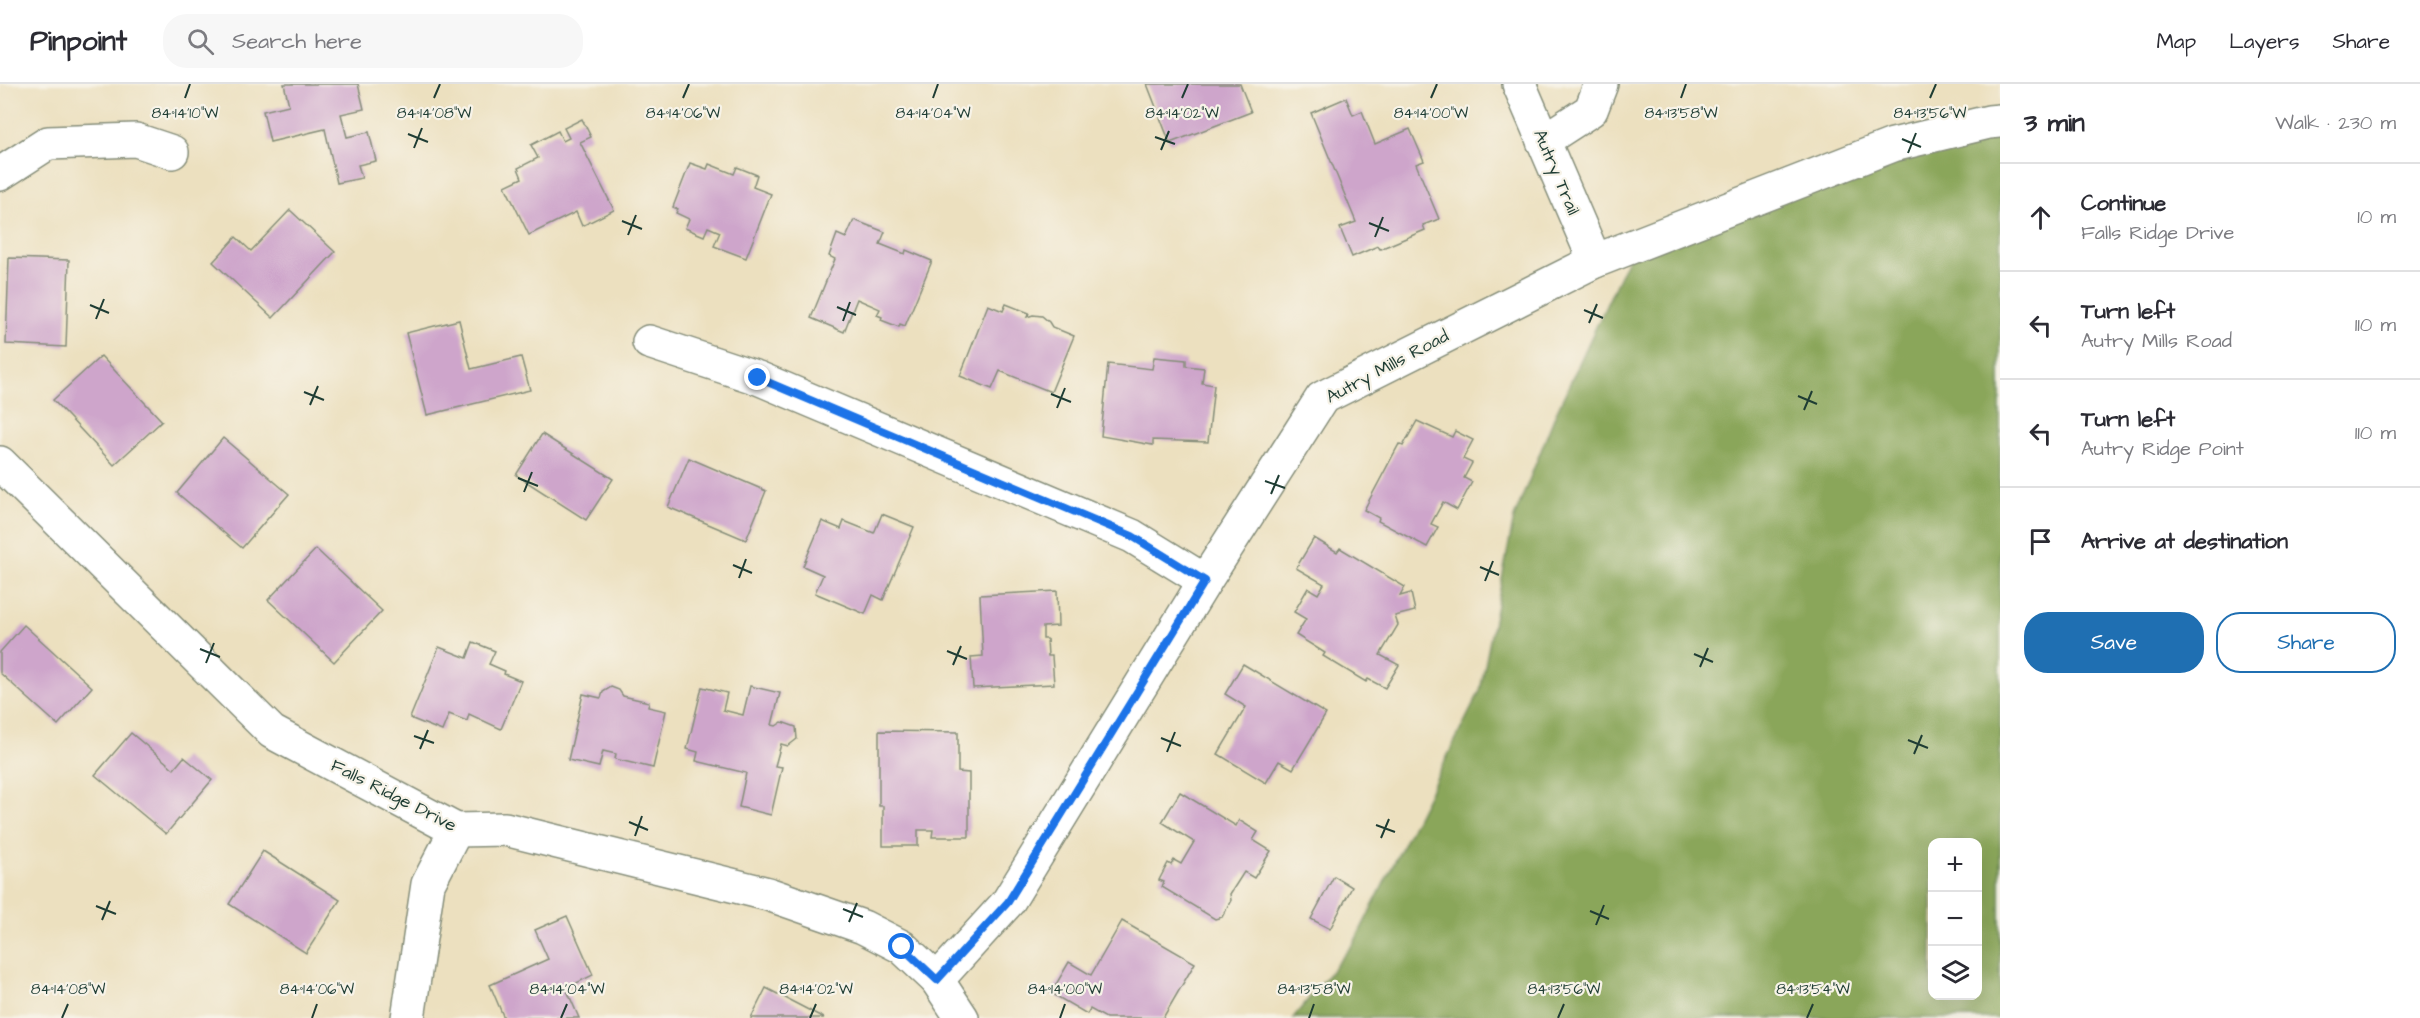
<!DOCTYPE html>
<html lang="en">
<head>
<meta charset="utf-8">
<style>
	body { margin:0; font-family:"Architects Daughter",sans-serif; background:#f7f7f7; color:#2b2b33 }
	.controls { position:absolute; right:18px; bottom:18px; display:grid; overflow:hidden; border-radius:12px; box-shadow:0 6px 24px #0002 }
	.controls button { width:54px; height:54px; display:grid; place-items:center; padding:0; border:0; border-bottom:2px solid #e1e1e2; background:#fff; color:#2b2b33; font:30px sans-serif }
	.stop { position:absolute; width:18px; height:18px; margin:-14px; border:4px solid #1a73e8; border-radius:50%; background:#fff }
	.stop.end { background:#1a73e8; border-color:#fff; box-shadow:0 2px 6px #0008 }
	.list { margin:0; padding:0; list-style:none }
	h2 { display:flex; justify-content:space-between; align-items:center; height:78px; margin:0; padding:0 24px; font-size:26px }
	h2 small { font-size:20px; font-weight:400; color:#7c7c81 }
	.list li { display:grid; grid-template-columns:39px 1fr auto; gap:18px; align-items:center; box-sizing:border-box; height:108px; padding:0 24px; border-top:2px solid #e1e1e2 }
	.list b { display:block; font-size:22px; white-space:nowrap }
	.list p { margin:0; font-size:20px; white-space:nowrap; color:#7c7c81 }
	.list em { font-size:20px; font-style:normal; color:#7c7c81 }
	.actions { display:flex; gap:12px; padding:18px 24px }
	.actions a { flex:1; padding:14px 0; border:2px solid #1f6fb2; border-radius:24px; text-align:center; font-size:21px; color:#1f6fb2 }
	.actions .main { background:#1f6fb2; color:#fff }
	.icon { flex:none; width:33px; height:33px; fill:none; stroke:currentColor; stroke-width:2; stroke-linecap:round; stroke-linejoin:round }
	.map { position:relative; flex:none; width:2000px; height:934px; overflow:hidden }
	header { display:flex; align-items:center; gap:36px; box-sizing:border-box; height:84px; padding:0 30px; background:#fff; border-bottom:2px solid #e1e1e2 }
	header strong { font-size:28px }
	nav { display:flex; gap:33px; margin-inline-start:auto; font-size:21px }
	.search { width:420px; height:54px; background:#f7f7f7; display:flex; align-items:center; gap:15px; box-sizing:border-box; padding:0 21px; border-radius:24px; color:#7c7c81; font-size:22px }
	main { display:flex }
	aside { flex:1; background:#fff }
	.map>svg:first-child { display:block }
</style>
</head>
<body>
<header>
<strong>Pinpoint</strong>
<div class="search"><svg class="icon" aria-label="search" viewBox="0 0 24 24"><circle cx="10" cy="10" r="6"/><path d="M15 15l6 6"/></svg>Search here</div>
<nav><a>Map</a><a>Layers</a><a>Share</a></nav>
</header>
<main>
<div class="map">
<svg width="2000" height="934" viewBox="0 0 2000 934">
	<rect width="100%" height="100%" fill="#f7f3e8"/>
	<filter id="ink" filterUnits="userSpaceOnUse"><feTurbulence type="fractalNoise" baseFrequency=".0167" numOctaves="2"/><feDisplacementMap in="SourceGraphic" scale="12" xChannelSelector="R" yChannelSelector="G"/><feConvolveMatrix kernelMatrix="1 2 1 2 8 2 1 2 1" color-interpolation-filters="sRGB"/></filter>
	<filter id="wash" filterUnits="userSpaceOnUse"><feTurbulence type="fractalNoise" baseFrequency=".008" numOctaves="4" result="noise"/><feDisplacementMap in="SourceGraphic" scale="24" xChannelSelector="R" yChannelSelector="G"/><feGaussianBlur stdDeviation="1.35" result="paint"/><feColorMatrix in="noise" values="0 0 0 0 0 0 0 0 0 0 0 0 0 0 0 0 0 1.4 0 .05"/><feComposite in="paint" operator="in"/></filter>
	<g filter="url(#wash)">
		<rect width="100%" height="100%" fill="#ece0bf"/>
		<path fill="#8aa65a" stroke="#547247" stroke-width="1.5" fill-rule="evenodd" d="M2000,28V934H1293L1354,859L1480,607L1514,434L1556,329L1631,168ZM1932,758H1978V912H1932Z"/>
		<g id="blocks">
			<g fill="#cea5cb">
				<polygon points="284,0 358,0 364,25 341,30 347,53 369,48 376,77 358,81 362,94 337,99 325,45 270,58 263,27 289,21"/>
				<polygon points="1147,0 1240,0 1251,28 1170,59"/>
				<polygon points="1346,14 1353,31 1362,27 1375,60 1410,45 1424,77 1416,80 1439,135 1423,141 1425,146 1380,165 1378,162 1352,173 1340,144 1356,138 1311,29"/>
				<polygon points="582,35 591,53 580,58 614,126 582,142 576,128 529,151 505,102 522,94 518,84 538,74 531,61 558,47 563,57 569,54 564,44"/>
				<polygon points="690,79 707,85 709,80 734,90 737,83 757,91 753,103 771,110 746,174 714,162 720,148 708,143 704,152 685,144 689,135 676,129 678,125 673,123"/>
				<polygon points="290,126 335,168 273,234 213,178 236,153 251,167"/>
				<polygon points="854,136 885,148 880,160 905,170 906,166 932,177 905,242 900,240 899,243 881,236 882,233 877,231 880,225 857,215 844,248 811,234 835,175 829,172 837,150 846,154"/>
				<polygon points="9,174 69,176 66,263 6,260"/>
				<polygon points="1006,220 1029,229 1027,233 1033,231 1042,232 1049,238 1052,243 1074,252 1051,308 1000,287 992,305 960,292 988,221 1003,227"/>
				<polygon points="459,236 471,285 521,273 530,306 427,331 406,249"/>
				<polygon points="101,272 162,337 114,381 53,316"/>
				<polygon points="1154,273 1186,276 1186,282 1204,284 1202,299 1214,301 1208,358 1153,356 1153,361 1101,352 1108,280 1152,285"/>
				<polygon points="1417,337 1452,353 1455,347 1473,356 1463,375 1472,379 1464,394 1472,398 1457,426 1443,418 1431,440 1438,443 1427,463 1378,437 1379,434 1364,426 1399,360 1403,362"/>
				<polygon points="542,350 613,395 586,436 516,391"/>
				<polygon points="223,354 289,410 242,464 177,409"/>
				<polygon points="689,374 766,407 746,456 668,423"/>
				<polygon points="882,430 914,443 883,516 873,511 865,530 815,509 823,491 803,482 822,437 841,445 844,437 874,449"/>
				<polygon points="1314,454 1337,468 1340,464 1405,503 1400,512 1411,509 1415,527 1395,532 1398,541 1380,571 1399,581 1385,604 1368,595 1366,598 1323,572 1325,569 1296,551 1306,535 1294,528 1308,504 1318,510 1324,500 1296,484"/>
				<polygon points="316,465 382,527 334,578 268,516"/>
				<polygon points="1057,507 1058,542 1043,543 1043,555 1047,555 1048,572 1052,572 1054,600 973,604 971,573 983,572 980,511"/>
				<polygon points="24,541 92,603 58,641 0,589 0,568"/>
				<polygon points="473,558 495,567 489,580 505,587 504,590 521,597 501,645 469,630 467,637 449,630 442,647 410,634 439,563 467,574"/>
				<polygon points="1243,580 1326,630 1293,685 1279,677 1266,699 1218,670 1246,623 1225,610"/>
				<polygon points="750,602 780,609 772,641 776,642 782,638 796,643 797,655 788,662 781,660 775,682 782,683 771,731 739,723 746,689 696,677 698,668 687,665 702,603 727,609 723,626 743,631"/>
				<polygon points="611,603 619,606 623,612 649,618 648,623 666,627 653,684 615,675 616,670 603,667 599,683 568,676 583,610 601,614 603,608"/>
				<polygon points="879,647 958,648 958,688 969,689 969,753 932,753 933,746 918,746 918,762 883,762 883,722 879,722"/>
				<polygon points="131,649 174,685 184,673 212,696 166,750 95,691"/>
				<polygon points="1180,708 1236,742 1239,736 1258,748 1253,756 1271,767 1254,794 1244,788 1230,810 1231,816 1222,833 1215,835 1162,803 1164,798 1159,796 1168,779 1171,781 1174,776 1181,780 1194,758 1162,738"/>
				<polygon points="263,767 340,816 306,869 229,820"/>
				<polygon points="1334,792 1352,803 1330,845 1311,835"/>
				<polygon points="567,832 593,891 566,904 579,934 504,934 490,901 548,875 535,846"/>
				<polygon points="1122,837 1195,879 1163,934 1106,934 1090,925 1087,930 1051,909 1069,878 1091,891"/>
				<polygon points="766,904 824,934 751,934"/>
			</g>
		</g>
	</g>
	<g filter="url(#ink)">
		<use href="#blocks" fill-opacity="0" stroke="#868e7a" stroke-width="1.5"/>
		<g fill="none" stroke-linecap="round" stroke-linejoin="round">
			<g stroke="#868e7a" stroke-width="36">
				<g id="minor">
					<polyline points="1519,0 1595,177"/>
					<polyline points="1543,57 1591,26 1601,0"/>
					<polyline points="0,90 48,59 136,56 172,68"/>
					<polyline points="649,258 758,294 1132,452 1205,497"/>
					<polyline points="0,379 272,648 456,746 505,745 768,810 863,843 902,863 937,896 962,934"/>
					<polyline points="937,896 1008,818 1205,497 1322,314 1595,177 1893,61 1989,38 2000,37"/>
					<polyline points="408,934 428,800 456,746"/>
				</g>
			</g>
			<use href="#minor" stroke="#fff" stroke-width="33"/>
		</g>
	</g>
	<g fill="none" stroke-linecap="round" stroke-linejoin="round" filter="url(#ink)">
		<polyline stroke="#1a73e8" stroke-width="8" points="758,294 1132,452 1205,497 1008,818 937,896 902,863"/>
	</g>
	<path fill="none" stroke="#1f3d34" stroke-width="2" d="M185,14L190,0M434,14L440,0M683,14L689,0M933,14L938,0M1182,14L1188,0M1431,14L1437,0M1681,14L1686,0M1930,14L1936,0M408,50L428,58M1155,53L1175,60M1902,55L1921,63M414,64L422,44M1161,66L1169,47M1908,69L1916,49M622,137L642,145M1369,139L1389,147M628,151L636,131M1375,153L1383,133M90,221L109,229M837,223L856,231M1584,226L1603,234M96,235L104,215M843,237L850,218M1589,239L1597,220M304,308L324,316M1051,310L1071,318M1798,312L1817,320M310,321L318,302M1057,324L1065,304M1804,326L1812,307M518,394L538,402M1265,397L1285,404M524,408L532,388M1271,410L1279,391M733,481L752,489M1480,483L1499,491M739,494L746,475M1485,497L1493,477M200,565L220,573M947,567L967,575M1694,570L1713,578M206,579L214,559M953,581L961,562M1700,583L1708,564M414,652L434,659M1161,654L1181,662M1908,656L1928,664M420,665L428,646M1167,668L1175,648M1914,670L1922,651M629,738L648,746M1376,741L1395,748M635,752L642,732M1381,754L1389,735M96,822L116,830M843,825L863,833M1590,827L1609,835M102,836L110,817M849,838L857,819M1596,841L1604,821M62,934L68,920M312,934L317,920M561,934L567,920M810,934L816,920M1060,934L1065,920M1309,934L1314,920M1558,934L1564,920M1807,934L1813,920"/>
	<g text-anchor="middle" stroke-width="4.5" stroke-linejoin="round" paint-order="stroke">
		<g font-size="18" fill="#1f3d34" stroke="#f7f3e8">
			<text transform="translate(1557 88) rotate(67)" y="6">Autry Trail</text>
			<text transform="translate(1387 282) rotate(-28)" y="6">Autry Mills Road</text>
			<text transform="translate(394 711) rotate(27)" y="6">Falls Ridge Drive</text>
		</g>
	</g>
	<g font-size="15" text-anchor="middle" fill="#1f3d34" stroke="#f7f3e8" stroke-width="4.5" stroke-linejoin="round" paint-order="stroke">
		<text x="185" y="34">84°14'10"W</text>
		<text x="434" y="34">84°14'08"W</text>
		<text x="683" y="34">84°14'06"W</text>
		<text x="933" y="34">84°14'04"W</text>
		<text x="1182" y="34">84°14'02"W</text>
		<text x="1431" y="34">84°14'00"W</text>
		<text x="1681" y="34">84°13'58"W</text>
		<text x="1930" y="34">84°13'56"W</text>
		<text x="68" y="910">84°14'08"W</text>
		<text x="317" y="910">84°14'06"W</text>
		<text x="567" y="910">84°14'04"W</text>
		<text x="816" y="910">84°14'02"W</text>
		<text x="1065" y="910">84°14'00"W</text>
		<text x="1314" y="910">84°13'58"W</text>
		<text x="1564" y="910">84°13'56"W</text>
		<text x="1813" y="910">84°13'54"W</text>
	</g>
</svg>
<div class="controls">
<button>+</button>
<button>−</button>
<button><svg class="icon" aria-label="layers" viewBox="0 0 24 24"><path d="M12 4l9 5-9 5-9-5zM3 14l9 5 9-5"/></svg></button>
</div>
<div class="stop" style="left:902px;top:863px"></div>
<div class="stop end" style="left:758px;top:294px"></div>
</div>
<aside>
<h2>3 min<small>Walk · 230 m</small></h2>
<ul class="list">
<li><svg class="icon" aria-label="ahead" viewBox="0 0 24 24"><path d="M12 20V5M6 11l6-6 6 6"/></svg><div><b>Continue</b><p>Falls Ridge Drive</p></div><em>10 m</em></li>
<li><svg class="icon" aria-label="left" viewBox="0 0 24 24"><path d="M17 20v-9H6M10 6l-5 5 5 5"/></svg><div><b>Turn left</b><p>Autry Mills Road</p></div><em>110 m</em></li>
<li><svg class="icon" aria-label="left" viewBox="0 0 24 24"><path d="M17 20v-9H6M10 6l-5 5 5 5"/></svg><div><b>Turn left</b><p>Autry Ridge Point</p></div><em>110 m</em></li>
<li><svg class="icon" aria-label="arrive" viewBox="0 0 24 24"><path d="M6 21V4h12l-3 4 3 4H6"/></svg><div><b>Arrive at destination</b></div></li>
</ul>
<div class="actions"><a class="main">Save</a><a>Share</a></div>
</aside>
</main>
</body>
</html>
